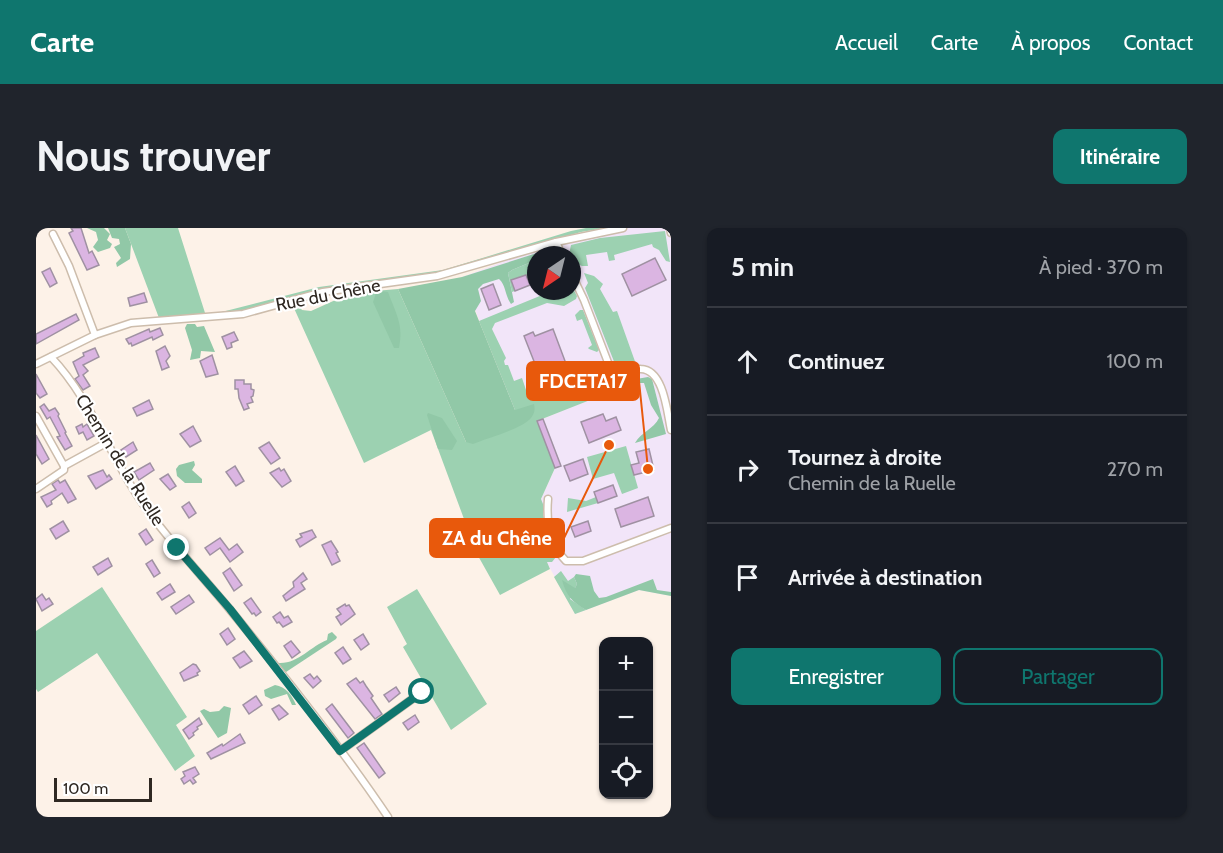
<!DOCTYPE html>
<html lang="fr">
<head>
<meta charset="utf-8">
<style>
	body { margin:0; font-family:Cabin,sans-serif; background:#20242c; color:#f1f3f6 }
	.controls { position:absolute; right:18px; bottom:18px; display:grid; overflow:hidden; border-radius:12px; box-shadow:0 2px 4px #0004 }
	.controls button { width:54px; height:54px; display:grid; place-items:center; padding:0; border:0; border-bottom:2px solid #363941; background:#171b24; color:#f1f3f6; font:30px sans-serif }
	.compass { position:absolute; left:491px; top:18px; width:54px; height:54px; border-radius:50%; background:#171b24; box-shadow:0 2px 4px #0004; rotate:215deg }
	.scale { position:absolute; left:18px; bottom:15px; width:98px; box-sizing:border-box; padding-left:6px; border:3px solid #2f2822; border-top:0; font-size:16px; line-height:21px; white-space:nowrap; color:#2f2822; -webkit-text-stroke:4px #fff; paint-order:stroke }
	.stop { position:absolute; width:18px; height:18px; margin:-14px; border:4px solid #0f766e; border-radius:50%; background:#fff }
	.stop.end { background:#0f766e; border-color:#fff; box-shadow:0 2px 6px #0008 }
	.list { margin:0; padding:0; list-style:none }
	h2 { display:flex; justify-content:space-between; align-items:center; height:78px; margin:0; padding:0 24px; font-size:26px }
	h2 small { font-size:20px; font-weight:400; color:#9ea1a6 }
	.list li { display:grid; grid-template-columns:39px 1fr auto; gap:18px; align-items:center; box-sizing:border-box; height:108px; padding:0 24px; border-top:2px solid #363941 }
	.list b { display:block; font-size:22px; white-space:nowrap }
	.list p { margin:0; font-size:20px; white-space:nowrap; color:#9ea1a6 }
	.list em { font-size:20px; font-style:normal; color:#9ea1a6 }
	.actions { display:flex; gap:12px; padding:18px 24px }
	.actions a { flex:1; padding:14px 0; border:2px solid #0f766e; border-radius:12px; text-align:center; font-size:21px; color:#0f766e }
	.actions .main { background:#0f766e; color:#fff }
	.icon { flex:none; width:33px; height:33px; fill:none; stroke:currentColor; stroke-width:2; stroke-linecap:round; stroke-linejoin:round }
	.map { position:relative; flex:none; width:635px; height:589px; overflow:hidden; border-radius:12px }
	header { display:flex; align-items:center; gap:36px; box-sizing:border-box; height:84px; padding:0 30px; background:#0f766e; color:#fff }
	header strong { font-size:28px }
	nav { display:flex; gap:33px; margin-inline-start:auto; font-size:21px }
	.intro { display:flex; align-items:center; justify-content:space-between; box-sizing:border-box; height:144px; padding:0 36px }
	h1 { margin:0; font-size:42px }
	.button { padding:15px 27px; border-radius:12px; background:#0f766e; color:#fff; font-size:21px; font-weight:700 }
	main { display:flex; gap:36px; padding:0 36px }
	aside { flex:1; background:#171b24; border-radius:12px; box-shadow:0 2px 4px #0004 }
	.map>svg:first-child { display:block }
</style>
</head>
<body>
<header>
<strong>Carte</strong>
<nav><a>Accueil</a><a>Carte</a><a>À propos</a><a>Contact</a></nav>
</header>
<div class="intro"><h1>Nous trouver</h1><a class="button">Itinéraire</a></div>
<main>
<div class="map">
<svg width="635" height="589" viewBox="0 0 635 589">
	<rect width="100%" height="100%" fill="#fdf2e8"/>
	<path fill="#f2e5f9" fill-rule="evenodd" d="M587,0H635V368L603,362L539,386L492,300L519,240L501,193L576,163L566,140L562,150L479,182L426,49L520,14ZM500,27H536V63H500Z"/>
	<g fill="#9cd1b1">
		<polygon points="89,0 142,0 170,88 283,59 407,42 535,3 550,0 570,0 545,4 401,46 298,60 203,84 170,88 123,90"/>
		<polygon points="629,3 634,34 630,33 623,22 617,19 616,16 578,27 579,32 573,33 571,24 550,27 552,38 546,38 537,34 536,27 533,27 535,17 564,10"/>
		<polygon points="500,32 500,55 476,64 472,45 476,42"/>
		<polygon points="548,45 558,48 567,56 564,61 577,84 581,83 601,139 585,141 579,136 549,60 552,55"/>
		<polygon points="536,59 541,68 540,71 528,78 511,75 459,95 456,101 470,130 468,133 469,137 472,137 478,153 486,150 492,168 534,152 538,159 560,150 558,143 561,142 564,133 577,163 501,193 519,240 505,271 507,276 507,287 520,329 516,334 511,334 514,341 464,367 441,326 395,202 328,235 257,78 261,76 266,82 275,83 315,65 362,61 430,214 479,182 443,93 516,63 536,63"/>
		<polygon points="544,82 547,82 563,122 561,124 553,121 552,120 556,117 546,91 541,93 539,87"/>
		<polygon points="590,218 602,260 586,266 578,245 557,251 551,229"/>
		<polygon points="560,269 562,275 531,284 532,270 550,273"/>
		<polygon points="525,343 532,353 538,349 541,356 534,371 550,382 539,386 518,349"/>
		<polygon points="66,359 151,489 140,497 159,528 139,543 61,425 2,464 0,461 0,403"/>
		<polygon points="381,361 451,476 415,502 367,419 371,416 351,379"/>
	</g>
	<g fill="#91c8a7">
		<polygon points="51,0 68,0 74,6 71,12 76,16 74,20 62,24 57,19 62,12 60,4"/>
		<polygon points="72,0 89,0 95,16 94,31 81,39 80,35 85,30 78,19 84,16 83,11 76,10"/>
		<path d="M510,24V27H500V32L476,42L472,45L478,74L475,76C469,68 470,57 463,51L447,56L442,61L445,73L439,83L479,182L498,176C499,181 499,185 495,190C486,201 451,210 437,216L430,214L362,61L426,49L501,25Z"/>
		<path d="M345,63L352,64C360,86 368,97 363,120H358L337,74L340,65Z"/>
		<polygon points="151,96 159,96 161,99 168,98 179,124 165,123 164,130 154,132 156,122 149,100"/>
		<path d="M612,149L616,151L630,206L599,215C605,204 618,201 623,190L615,177L608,155H603L600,160L587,162L583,154Z"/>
		<polygon points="392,185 406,190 421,213 416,222 402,221 391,187"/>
		<polygon points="158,233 159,237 156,242 166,251 166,255 149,255 141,248 140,241 143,237"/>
		<path d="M540,346L554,348L558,363L563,370L570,369L617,351L621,362L635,364V368L603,362L550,382C536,374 530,367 526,352L539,360L541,356L538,349Z"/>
		<path d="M296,404L301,409L300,411L250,444L243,438V435C262,436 275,418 291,412L292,406Z"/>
		<path d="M239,457C250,459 256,467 260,477H256L251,466L235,471L229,468L228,462Z"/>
		<polygon points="188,478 195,480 191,505 182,510 164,483 168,481 174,484 183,483"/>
	</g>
	<g fill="#dbb5e2" stroke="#9f91a2" stroke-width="1.5">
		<polygon points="35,0 45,0 53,25 56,23 63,37 51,42 33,5 37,3"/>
		<polygon points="619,30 630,52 596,68 586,46"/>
		<polygon points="14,40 21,55 14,59 6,44"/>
		<polygon points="490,47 494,57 479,63 475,52"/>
		<polygon points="457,56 465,77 453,82 445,61"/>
		<polygon points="108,65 111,74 94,78 92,70"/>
		<polygon points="40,86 43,92 0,116 0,106"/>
		<polygon points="124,100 127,107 117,112 116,109 96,118 95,115 93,116 90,111 113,101 114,104"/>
		<polygon points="517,101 532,141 505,151 488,108 497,104 499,108"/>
		<polygon points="198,104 202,112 195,115 196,119 191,121 186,109"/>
		<polygon points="129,118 134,128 130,133 133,139 126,142 120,123"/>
		<polygon points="59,120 63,129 47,137 52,143 47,147 54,158 47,162 39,151 43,148 37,134 48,128 47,125"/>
		<polygon points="176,127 182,146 170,149 164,133"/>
		<polygon points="0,146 11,166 4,170 0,165"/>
		<polygon points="199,152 208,152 208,156 215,156 215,161 218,162 217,168 215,169 217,174 211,176 213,180 208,182 203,170 202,161 199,161"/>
		<polygon points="113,172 117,181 101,188 97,180"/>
		<polygon points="8,176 13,183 19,180 23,186 22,188 30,204 29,205 36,218 29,222 21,209 24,208 22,204 14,189 11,191 4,179"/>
		<polygon points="567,186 570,193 580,189 585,202 553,215 545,194"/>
		<polygon points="507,191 525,238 519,240 501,193"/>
		<polygon points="46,196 47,199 51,196 58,208 51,212 47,204 43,206 40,199"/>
		<polygon points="157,198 165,213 154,219 144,206"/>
		<polygon points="0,207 13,231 6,236 0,226"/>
		<polygon points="97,214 101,222 90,229 85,222"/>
		<polygon points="233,214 244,230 235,236 223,220"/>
		<polygon points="613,221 618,242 598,247 595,237 603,235 600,224"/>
		<polygon points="547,231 552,246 534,253 528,238"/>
		<polygon points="114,235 118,242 103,252 98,244"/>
		<polygon points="199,238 208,253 200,258 190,244"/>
		<polygon points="243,240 245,243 248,241 255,253 246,259 234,245"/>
		<polygon points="67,242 71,249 73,247 76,251 60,261 52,248"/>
		<polygon points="132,246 140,258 134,262 124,251"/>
		<polygon points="22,252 24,255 29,252 40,271 32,275 26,265 15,273 16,276 11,279 5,269 20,262 16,256"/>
		<polygon points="577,257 581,268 562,275 558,264"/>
		<polygon points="612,269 618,288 585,299 579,281"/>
		<polygon points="153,274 160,285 153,290 146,279"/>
		<polygon points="27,293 33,303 20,311 14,301"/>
		<polygon points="552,293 555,303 539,309 535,299"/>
		<polygon points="110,301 117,312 110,317 103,306"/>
		<polygon points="276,302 280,309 264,319 260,312 266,309 264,306"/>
		<polygon points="184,310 193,322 201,316 207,324 194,334 184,320 174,327 169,320"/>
		<polygon points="295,313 302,324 300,325 304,333 296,337 286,317"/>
		<polygon points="72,330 76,338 62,347 57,339"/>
		<polygon points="116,332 124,345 118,349 110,336"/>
		<polygon points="194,340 206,357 198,363 187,345"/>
		<polygon points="267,345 271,351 265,355 269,361 250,373 247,368 258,359 257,354"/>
		<polygon points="134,356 139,364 126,372 121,365"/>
		<polygon points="6,366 10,372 13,370 17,376 6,383 0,371"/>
		<polygon points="153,367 158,374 140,386 135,379"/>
		<polygon points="215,370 225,384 220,388 218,385 216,386 208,375"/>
		<polygon points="309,376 310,378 313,377 319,386 305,397 300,389 305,386 301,381"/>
		<polygon points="244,384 248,390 252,388 256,394 247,399 243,394 241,395 237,389"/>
		<polygon points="192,400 199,411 191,417 184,406"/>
		<polygon points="327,406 333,416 325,422 318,412"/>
		<polygon points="255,413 264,424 256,430 248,418"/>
		<polygon points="307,419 315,431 307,436 299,425"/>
		<polygon points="208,423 216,433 204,440 197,430"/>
		<polygon points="157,436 160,437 164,443 161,445 162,447 148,453 144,445"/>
		<polygon points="274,446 278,451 281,448 285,453 277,460 268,450"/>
		<polygon points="320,450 324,455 327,453 330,458 337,468 335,470 346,486 339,491 311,456"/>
		<polygon points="360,459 364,465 353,474 348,467"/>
		<polygon points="220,468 226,477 213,486 207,477"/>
		<polygon points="296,476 318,505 312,510 290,481"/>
		<polygon points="243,477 252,486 243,492 236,481"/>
		<polygon points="379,487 383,494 372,502 367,495"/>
		<polygon points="163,490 166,496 161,499 162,501 157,505 158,507 153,511 147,502"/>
		<polygon points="204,506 209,515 175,531 171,525 186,516 187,518"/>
		<polygon points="328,515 349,545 343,550 321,520"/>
		<polygon points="159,539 163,546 157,550 160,554 157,556 154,552 148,556 145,551 149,548 147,544"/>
	</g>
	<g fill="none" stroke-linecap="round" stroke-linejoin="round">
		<g stroke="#cdbdac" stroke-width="9">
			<g id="minor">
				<polyline points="634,0 635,5"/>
				<polyline points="17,6 33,38 59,107"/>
				<polyline points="520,14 526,27"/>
				<path d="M536,47L548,72L573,137C587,146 591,140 605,141C628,142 631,184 635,202"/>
				<path d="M15,129C58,174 77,238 115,287C139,319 166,348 191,378C247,446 303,516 352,589"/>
				<polyline points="0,136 59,107 95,95 207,86 287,64 401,48 520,14 587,0"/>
				<polyline points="0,188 28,238 70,215"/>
				<polyline points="0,261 28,242 28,238"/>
				<path d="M512,271C510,294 513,316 530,333H547L635,300"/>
				<polyline points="304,523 386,464"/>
			</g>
		</g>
		<use href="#minor" stroke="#fff" stroke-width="6"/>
	</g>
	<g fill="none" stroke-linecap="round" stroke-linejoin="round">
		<polyline stroke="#0f766e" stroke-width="8" points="141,320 194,381 304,523 386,464"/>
	</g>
	<g text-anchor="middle" stroke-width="4.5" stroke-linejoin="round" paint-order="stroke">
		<g font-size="18" fill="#2f2822" stroke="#fff">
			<text transform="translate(292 67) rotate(-11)" y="6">Rue du Chêne</text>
			<text transform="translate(84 232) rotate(58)" y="6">Chemin de la Ruelle</text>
		</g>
	</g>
	<path fill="none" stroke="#e8590c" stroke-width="2" d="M612 241L603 153M573 217L528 310"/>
	<g fill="#e8590c" stroke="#fff" stroke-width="2">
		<circle cx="612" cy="241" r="6"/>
		<circle cx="573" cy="217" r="6"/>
	</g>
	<g fill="#e8590c" stroke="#e8590c" stroke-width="2">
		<rect x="491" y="134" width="112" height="38" rx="6"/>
		<rect x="394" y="291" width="134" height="38" rx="6"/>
	</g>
	<g font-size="20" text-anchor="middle" font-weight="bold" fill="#fff">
		<text x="547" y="160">FDCETA17</text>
		<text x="461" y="317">ZA du Chêne</text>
	</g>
</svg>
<div class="controls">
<button>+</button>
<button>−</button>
<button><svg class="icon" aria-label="locate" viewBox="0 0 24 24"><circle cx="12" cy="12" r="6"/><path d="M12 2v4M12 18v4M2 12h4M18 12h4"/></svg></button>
</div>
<svg class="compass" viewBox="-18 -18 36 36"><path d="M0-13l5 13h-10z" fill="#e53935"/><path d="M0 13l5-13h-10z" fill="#9ea1a6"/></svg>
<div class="scale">100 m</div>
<div class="stop" style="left:386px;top:464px"></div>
<div class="stop end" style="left:141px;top:320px"></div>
</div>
<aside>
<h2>5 min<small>À pied · 370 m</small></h2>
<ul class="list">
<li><svg class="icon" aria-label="ahead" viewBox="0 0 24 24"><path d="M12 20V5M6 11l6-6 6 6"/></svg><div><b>Continuez</b></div><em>100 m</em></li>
<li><svg class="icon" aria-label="right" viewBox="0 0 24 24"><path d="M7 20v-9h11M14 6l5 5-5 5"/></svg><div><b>Tournez à droite</b><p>Chemin de la Ruelle</p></div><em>270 m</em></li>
<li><svg class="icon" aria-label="arrive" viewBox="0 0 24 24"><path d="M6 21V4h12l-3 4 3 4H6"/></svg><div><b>Arrivée à destination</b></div></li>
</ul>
<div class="actions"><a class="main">Enregistrer</a><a>Partager</a></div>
</aside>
</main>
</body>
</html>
